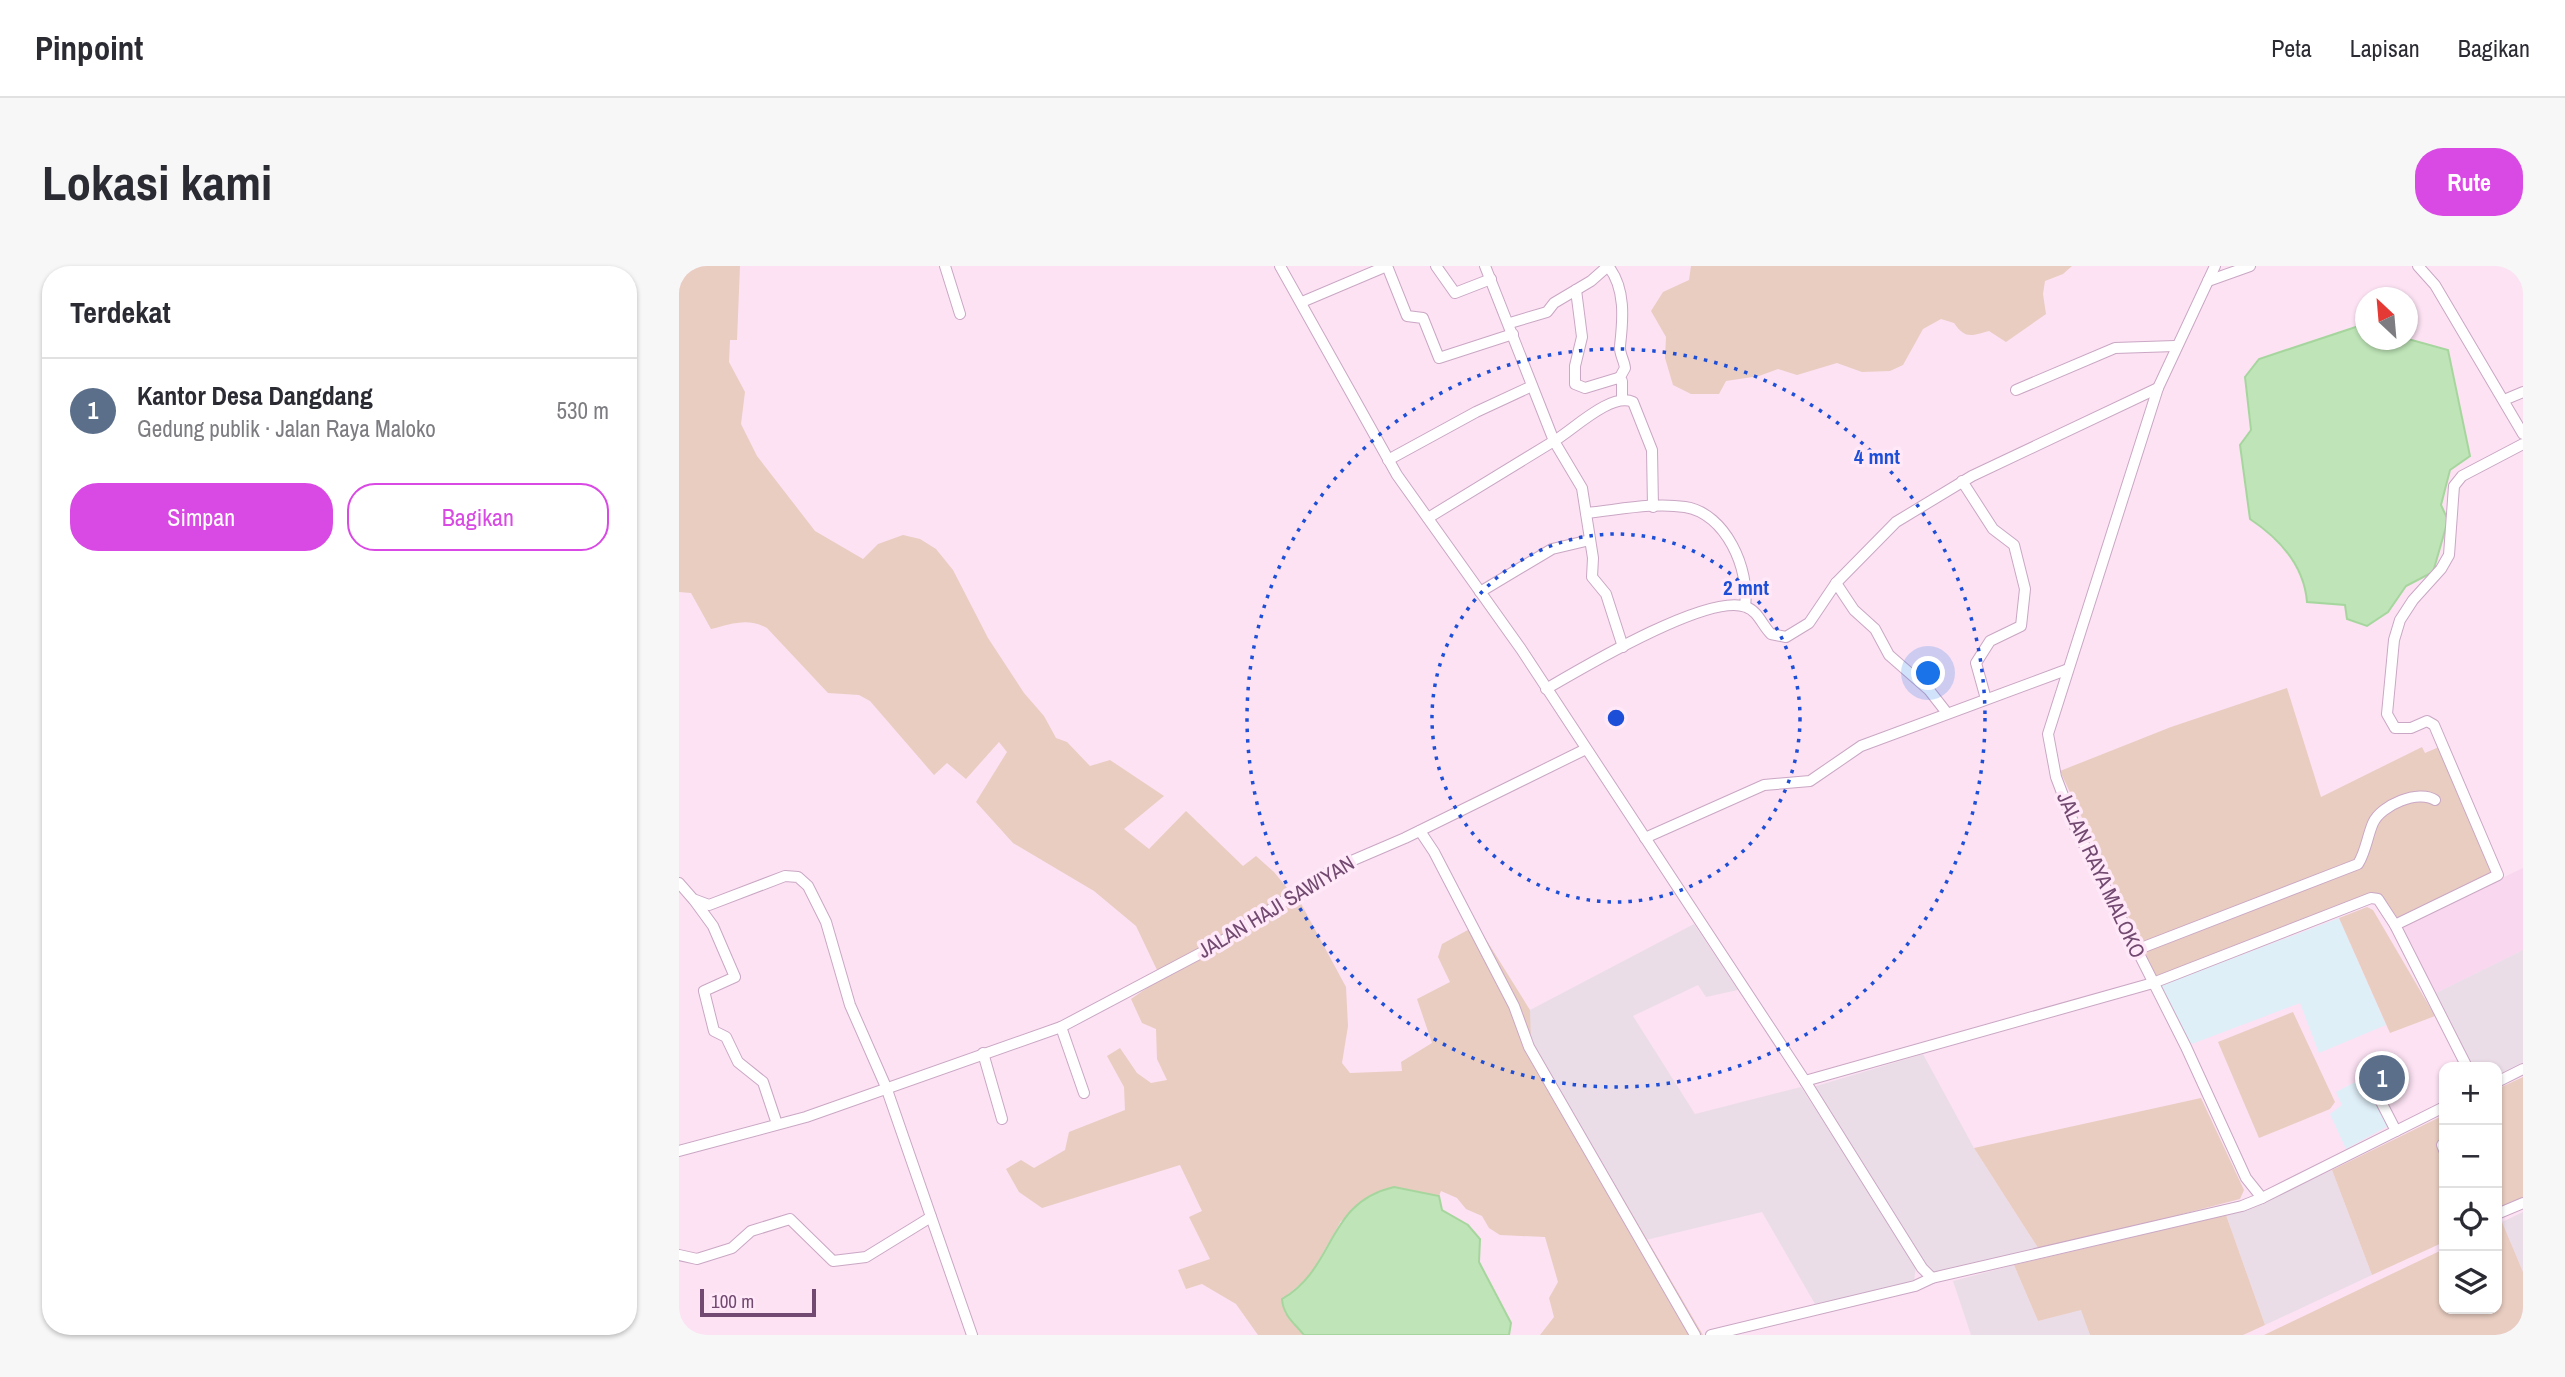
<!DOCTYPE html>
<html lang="id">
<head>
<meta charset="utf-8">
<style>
	body { margin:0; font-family:"Archivo Narrow",sans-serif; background:#f7f7f7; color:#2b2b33 }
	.controls { position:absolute; right:21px; bottom:21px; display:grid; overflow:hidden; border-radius:14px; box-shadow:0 2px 5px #0004 }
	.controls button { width:63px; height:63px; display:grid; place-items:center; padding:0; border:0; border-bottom:2px solid #e1e1e2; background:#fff; color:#2b2b33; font:35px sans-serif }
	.compass { position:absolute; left:1676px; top:21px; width:63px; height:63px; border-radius:50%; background:#fff; box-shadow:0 2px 5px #0004; rotate:334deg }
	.scale { position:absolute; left:21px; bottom:18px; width:116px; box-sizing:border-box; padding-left:7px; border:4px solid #724970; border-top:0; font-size:19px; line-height:24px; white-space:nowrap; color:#724970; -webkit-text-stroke:5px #ffe8f8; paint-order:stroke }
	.you { position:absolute; left:1250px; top:408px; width:24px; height:24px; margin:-18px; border:5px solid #fff; border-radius:50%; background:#1a73e8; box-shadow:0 0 0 10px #1a73e833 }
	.badge { display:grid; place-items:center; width:46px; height:46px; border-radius:50%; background:#d949e4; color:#fff; font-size:23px; font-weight:700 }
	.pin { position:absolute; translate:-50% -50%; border:4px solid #fff; box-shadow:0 2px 7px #0006 }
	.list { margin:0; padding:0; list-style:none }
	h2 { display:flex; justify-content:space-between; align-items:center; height:91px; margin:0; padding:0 28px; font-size:30px }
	h2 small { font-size:23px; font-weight:400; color:#7c7c81 }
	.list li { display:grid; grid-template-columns:46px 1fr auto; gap:21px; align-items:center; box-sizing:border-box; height:105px; padding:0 28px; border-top:2px solid #e1e1e2 }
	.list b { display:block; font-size:26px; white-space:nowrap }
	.list p { margin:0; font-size:23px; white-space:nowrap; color:#7c7c81 }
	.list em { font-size:23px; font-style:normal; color:#7c7c81 }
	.actions { display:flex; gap:14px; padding:21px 28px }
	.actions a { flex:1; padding:16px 0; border:2px solid #d949e4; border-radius:28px; text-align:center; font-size:24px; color:#d949e4 }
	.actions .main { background:#d949e4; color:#fff }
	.icon { flex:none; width:38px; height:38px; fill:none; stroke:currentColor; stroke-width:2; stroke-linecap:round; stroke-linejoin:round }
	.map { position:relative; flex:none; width:1844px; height:1069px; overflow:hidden; border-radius:28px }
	header { display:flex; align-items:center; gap:42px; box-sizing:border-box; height:98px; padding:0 35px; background:#fff; border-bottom:2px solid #e1e1e2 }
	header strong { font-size:33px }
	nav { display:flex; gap:38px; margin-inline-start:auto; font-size:24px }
	.intro { display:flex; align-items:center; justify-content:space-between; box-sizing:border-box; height:168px; padding:0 42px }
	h1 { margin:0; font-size:49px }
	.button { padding:18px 32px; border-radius:28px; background:#d949e4; color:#fff; font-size:24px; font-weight:700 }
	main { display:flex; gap:42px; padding:0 42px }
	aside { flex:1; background:#fff; border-radius:28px; box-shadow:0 2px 5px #0004 }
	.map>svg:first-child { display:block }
</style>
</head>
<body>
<header>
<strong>Pinpoint</strong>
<nav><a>Peta</a><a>Lapisan</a><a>Bagikan</a></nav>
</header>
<div class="intro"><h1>Lokasi kami</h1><a class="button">Rute</a></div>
<main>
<aside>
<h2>Terdekat<small></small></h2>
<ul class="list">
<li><span class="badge" style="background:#5c6f8a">1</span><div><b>Kantor Desa Dangdang</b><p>Gedung publik · Jalan Raya Maloko</p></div><em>530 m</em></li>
</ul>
<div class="actions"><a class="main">Simpan</a><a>Bagikan</a></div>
</aside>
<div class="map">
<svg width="1844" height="1069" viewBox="0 0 1844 1069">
	<rect width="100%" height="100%" fill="#fce2f3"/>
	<polygon fill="#f8d7ef" points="1844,602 1844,684 1755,728 1714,664"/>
	<g fill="#ebdde8">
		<polygon points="1015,658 1059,724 1027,731 1019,719 954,750 1016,848 1122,821 1237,999 1235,1016 1136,1038 1083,946 967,974 851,775 851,744"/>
		<polygon points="1844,684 1844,798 1818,811 1818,801 1794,801 1755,728"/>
		<polygon points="1244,788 1295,882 1361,985 1261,1009 1251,1006 1134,821"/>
		<polygon points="1653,904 1693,1009 1586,1059 1547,949 1581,938"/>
		<polygon points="1844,946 1844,1006 1823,956"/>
		<polygon points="1335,999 1359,1055 1403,1043 1411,1069 1292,1069 1274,1015"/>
	</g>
	<g fill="#dfeff8">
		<polygon points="1660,652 1707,759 1640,787 1621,737 1510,779 1481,720"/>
		<polygon points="1686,811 1711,859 1667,883 1651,848 1663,839 1657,826"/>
	</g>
	<g fill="#e9cdc1">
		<path d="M0,0H61L58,74H51L50,96L66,126L62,158L78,190L136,265L184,293L199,278L224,269L241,273L257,283L274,304L309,372L345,427L365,450L377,472L388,476L411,500L431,494L485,530L445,563L470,583L507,545L564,600L577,590L595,606L613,628L528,684L478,704L457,660L415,625L334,577L297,536L328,486L320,476L287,513L268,497L255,509L191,435L180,429L149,427L88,362C69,351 52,358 32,363L12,327L0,326Z"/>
		<path d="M1012,0H1393L1384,8L1366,15L1364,28L1367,48L1327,76L1310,65C1292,70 1286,73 1275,57L1262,53L1244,63L1224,99L1211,105L1183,106L1158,97L1118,109L1099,103L1080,110L1047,115L1040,128H1012L994,119L986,92L987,71L972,45L984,26L1010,14Z"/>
		<polygon points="1608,422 1642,531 1743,481 1746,487 1760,481 1815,610 1712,657 1696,629 1478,712 1381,505 1492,461"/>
		<polygon points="619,632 667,721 669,760 663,797 671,807 723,805 722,796 753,777 738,733 771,716 759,691 763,678 798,659 851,744 852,775 1024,1069 861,1069 875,1051 870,1032 879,1016 866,971 821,969 810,962 803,950 787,943 778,932 762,925 760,930 715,921 662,955 630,1011 603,1033 606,1047 625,1069 579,1069 557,1038 523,1018 507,1023 499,1004 531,993 510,951 523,945 501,899 363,942 340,926 327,903 342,894 355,902 386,884 390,866 446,844 445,821 428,790 441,782 458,807 472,817 488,814 478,793 477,763 463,757 452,733 485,710 533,687"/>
		<polygon points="1688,641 1694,644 1756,750 1711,767 1660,652"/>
		<polygon points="1614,746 1656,836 1651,843 1580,872 1539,776"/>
		<polygon points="1844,811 1844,939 1818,951 1818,823"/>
		<polygon points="1522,832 1565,924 1561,933 1361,985 1295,882"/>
		<polygon points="1765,849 1765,976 1693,1009 1653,904"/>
		<polygon points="1547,949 1586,1059 1564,1069 1411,1069 1402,1044 1359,1055 1335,999"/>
		<polygon points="1823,956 1844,1006 1844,1069 1585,1069 1765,983 1765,1043 1818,1043 1818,959"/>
	</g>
	<g fill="#bee4b7" stroke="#a6d69e" stroke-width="2">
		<path d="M1686,58V74L1729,73L1769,84L1791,190L1771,204L1762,239L1769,254L1754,306L1727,320L1709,346L1688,360L1668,353L1666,339L1628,336C1625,299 1601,273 1571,253L1561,179L1572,164L1566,111L1580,93Z"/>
		<path d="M715,921L760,930L763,944L789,959L801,973L800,996L832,1057L830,1069H625C615,1057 604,1049 603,1033C658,1001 646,937 715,921Z"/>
	</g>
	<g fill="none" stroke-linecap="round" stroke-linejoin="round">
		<g stroke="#caa7c4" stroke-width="12">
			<g id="minor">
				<polyline points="266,0 281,48"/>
				<polyline points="601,0 718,209 842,383 1126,815 1243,1002 1253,1012"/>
				<polyline points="708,0 728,50 744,52 760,92 834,68"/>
				<polyline points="757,0 776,27 812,13"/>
				<path d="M929,0C947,22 944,54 941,80C940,87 945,94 946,102L940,113"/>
				<polyline points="1536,0 1479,122 1369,468 1377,511 1396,561 1507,781 1567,912 1583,932 1765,841"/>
				<polyline points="1739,0 1756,19 1844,168"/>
				<polyline points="1529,15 1571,0"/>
				<polyline points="897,24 903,71 896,100 896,118 906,122 939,112 943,115 943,133"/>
				<polyline points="623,36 708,0"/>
				<polyline points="831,57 868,46 875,37 912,15 929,0"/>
				<polyline points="1337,124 1436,82 1496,80"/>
				<polyline points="1825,134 1844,126"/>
				<polyline points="709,194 797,146 853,120"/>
				<polyline points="1283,215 1314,263 1335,279 1346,323 1342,360 1311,375 1297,397 1307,433"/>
				<path d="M907,247C939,244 974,236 1006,241C1047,247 1071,304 1066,340"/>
				<polyline points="749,252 875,175 806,0"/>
				<polyline points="1157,317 1175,344 1196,363 1210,389 1250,424 1268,447"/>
				<polyline points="801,326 873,283 911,274"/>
				<path d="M944,381L927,328L913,311L914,292L903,222L875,175C894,164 932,126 954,136L973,184L974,241"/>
				<path d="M867,423C903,402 1030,326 1067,341C1079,345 1083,359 1092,368L1107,371L1130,357L1157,317L1217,256L1293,210L1479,122"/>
				<polyline points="741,565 755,586 835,740 850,781 1016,1069"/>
				<polyline points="966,572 1085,519 1131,515 1182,480 1387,404"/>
				<polyline points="0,617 14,633 30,639 106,610 119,611 129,620 147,656 171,739 207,821 293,1069"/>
				<polyline points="15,634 34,660 56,711 25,725 35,765 47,771 59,796 84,816 98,858"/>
				<polyline points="1716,659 1819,609 1755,459 1748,455 1732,462 1716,462 1708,448 1715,374 1721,354 1734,334 1762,303 1770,289 1775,220 1783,210 1844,178"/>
				<path d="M1457,684L1679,598C1687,585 1688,571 1694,557C1702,539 1740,523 1756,534"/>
				<polyline points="382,761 405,827"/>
				<polyline points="304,787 323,853"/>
				<polyline points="1126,815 1474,717 1692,632 1699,633 1716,659 1788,801"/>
				<polyline points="1818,816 1844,803"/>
				<polyline points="1698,828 1717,865"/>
				<polyline points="1763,879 1765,884"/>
				<polyline points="0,885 127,851 382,761 537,679 656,602 726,572 907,483"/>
				<polyline points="1818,948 1844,937"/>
				<polyline points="0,989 18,993 53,982 72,965 111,953 154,995 187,991 252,951"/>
				<polyline points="1032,1069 1236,1020 1253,1012 1563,940 1583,932"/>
			</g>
		</g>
		<use href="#minor" stroke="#fff" stroke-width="10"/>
	</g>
	<g fill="none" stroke="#1d4ed8" stroke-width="3.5" stroke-dasharray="3.5 7">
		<circle cx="937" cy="452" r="184"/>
		<circle cx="937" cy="452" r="369"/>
	</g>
	<g text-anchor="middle" stroke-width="7" stroke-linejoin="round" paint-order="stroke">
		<g font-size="21" fill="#724970" stroke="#ffe8f8">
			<text transform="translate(1422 609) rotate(65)" y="7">JALAN RAYA MALOKO</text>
			<text transform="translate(597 641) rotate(-31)" y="7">JALAN HAJI SAWIYAN</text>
		</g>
	</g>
	<circle cx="937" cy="452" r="10" fill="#1d4ed8" stroke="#ffe8f8" stroke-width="3.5"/>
	<g font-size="21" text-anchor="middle" font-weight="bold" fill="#1d4ed8" stroke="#ffe8f8" stroke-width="7" stroke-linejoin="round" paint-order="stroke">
		<text x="1198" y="198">4 mnt</text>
		<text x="1067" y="329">2 mnt</text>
	</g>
</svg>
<div class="controls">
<button>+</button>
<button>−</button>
<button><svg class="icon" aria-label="locate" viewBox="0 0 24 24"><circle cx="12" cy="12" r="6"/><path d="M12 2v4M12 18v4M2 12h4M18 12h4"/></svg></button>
<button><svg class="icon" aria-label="layers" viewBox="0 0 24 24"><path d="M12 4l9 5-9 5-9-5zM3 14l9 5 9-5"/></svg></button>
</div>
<svg class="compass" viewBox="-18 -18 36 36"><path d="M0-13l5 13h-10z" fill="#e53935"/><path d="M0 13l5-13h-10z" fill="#7c7c81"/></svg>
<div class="scale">100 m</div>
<div class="you"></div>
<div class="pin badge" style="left:1703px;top:812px;background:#5c6f8a">1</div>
</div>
</main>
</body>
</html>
